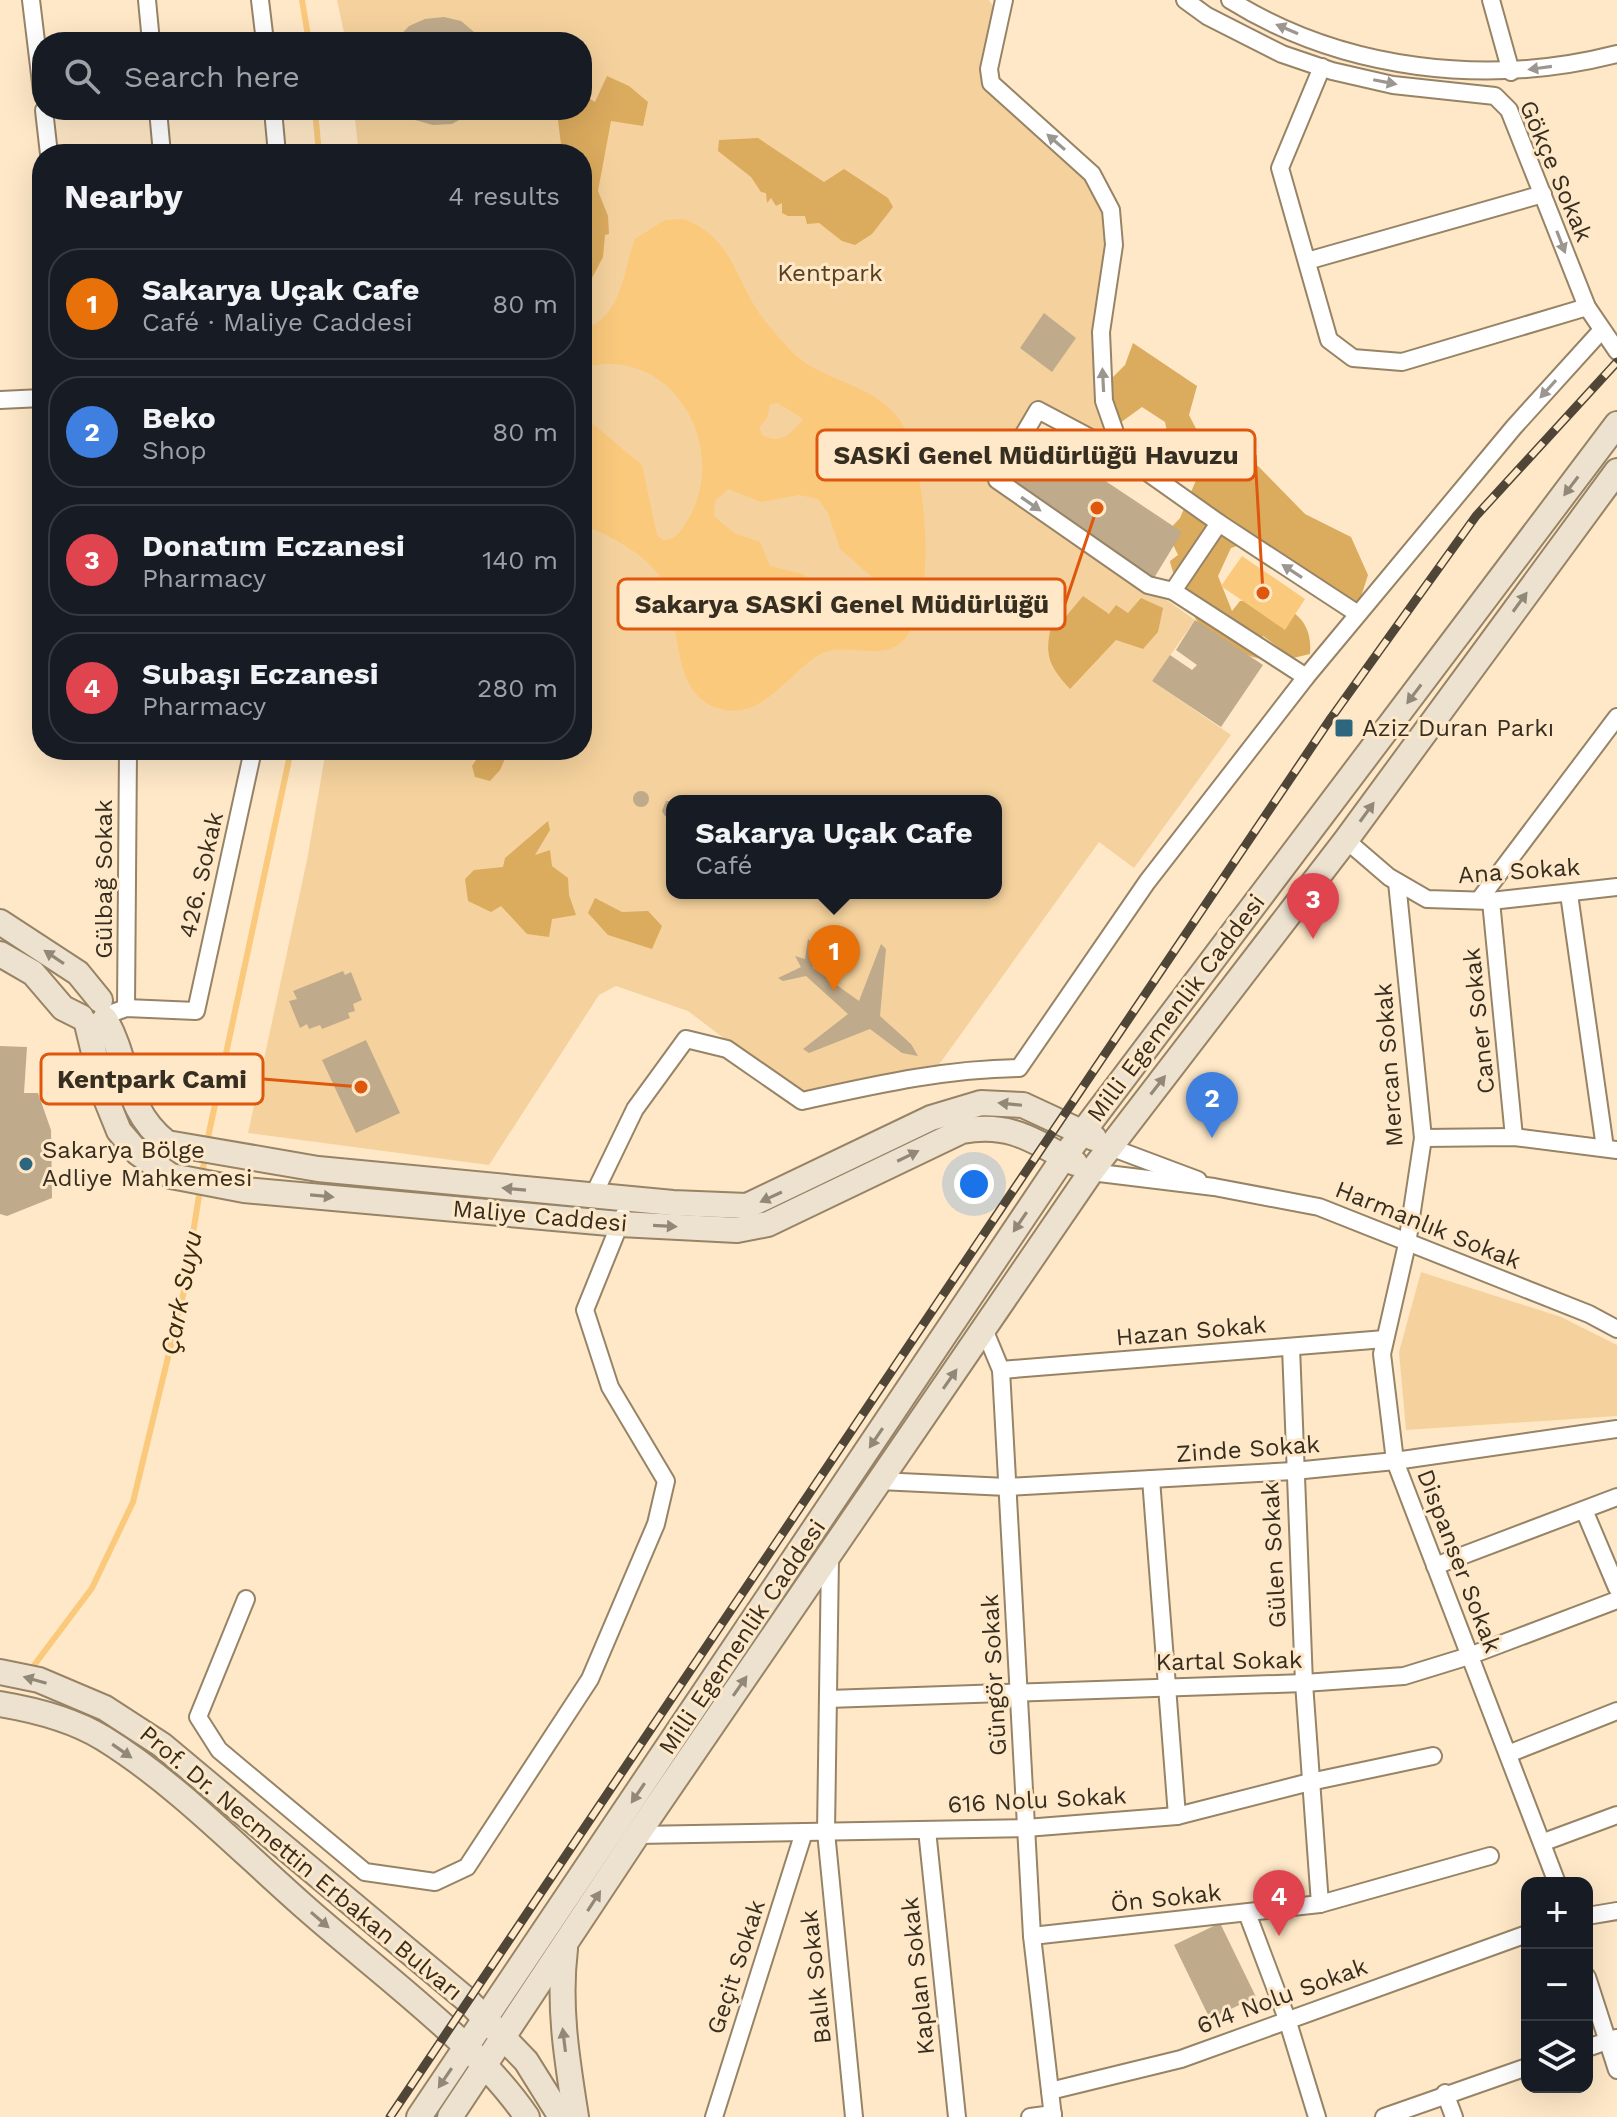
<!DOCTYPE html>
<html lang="en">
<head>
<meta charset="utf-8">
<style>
	body { margin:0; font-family:"Work Sans",sans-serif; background:#20242c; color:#f1f3f6 }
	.controls { position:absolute; right:24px; bottom:24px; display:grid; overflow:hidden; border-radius:16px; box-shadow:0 8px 32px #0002 }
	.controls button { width:72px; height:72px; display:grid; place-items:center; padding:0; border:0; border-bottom:2px solid #363941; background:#171b24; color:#f1f3f6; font:40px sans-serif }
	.you { position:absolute; left:974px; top:1184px; width:28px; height:28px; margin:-20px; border:6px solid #fff; border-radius:50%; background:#1a73e8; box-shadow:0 0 0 12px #1a73e833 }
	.badge { display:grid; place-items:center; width:52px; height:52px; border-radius:50%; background:#98b4c0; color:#fff; font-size:26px; font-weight:700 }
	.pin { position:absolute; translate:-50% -66px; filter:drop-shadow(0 2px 4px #0008) }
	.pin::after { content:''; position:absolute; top:42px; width:28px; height:24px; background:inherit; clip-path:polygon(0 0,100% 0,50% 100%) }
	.popup { position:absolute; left:666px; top:795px; width:336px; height:104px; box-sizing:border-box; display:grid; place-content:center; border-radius:16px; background:#171b24; filter:drop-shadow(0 2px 6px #0005); font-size:26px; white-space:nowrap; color:#9ea1a6 }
	.popup b { font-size:30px; color:#f1f3f6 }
	.popup::after { content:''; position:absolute; left:50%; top:100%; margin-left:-16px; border:16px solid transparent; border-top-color:#171b24 }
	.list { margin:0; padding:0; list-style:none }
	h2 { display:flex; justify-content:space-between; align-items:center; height:104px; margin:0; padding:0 32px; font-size:34px }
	h2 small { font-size:26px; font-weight:400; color:#9ea1a6 }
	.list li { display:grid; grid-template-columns:52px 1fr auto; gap:24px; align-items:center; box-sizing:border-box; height:112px; margin:0 16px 16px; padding:0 16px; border:2px solid #363941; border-radius:32px }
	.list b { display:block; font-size:30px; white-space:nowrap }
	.list p { margin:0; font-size:26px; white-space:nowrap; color:#9ea1a6 }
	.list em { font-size:26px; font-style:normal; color:#9ea1a6 }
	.icon { flex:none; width:44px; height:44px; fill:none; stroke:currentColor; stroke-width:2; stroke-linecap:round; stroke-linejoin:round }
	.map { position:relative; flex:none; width:1617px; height:2117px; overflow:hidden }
	.search { position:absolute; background:#171b24; box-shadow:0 8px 32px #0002; left:32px; top:32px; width:560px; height:88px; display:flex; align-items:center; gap:20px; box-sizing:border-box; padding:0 28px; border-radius:32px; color:#9ea1a6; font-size:30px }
	.panel { position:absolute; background:#171b24; box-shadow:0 8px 32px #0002; left:32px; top:144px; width:560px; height:616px; border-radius:32px }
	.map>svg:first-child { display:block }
</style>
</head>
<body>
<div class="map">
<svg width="1617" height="2117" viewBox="0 0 1617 2117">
	<rect width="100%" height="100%" fill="#fee8c7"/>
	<g fill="#f5d29d" fill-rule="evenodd">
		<path d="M337,0H989L993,6L991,83L1092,174L1111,210L1101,332L1123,455L1038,410L997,480L1195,620L1152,681L1231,735L1134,868L1099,842L933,1073L805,1100L688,1011L616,986L599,995L489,1165L248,1133L307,860L326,750H582V154H359L354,110H582V42H346ZM672,801H996V893H672Z"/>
		<polygon points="1421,1272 1561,1317 1617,1345 1617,1416 1406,1430 1399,1352"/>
	</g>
	<g fill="#dbab5e">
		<polygon points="607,76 629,86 648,102 643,126 611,121 598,191 608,216 609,234 605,235 603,257 582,297 582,154 570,154 561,144 557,113 582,110 582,94 595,102"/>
		<polygon points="758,138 824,182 844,169 888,198 893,207 872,234 855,245 842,241 819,223 807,224 805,216 788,216 782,213 782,203 776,206 771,198 767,203 766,193 761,192 751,177 718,151 719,140"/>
		<path d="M1133,343L1197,386L1189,415L1208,452L1258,466L1305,514L1351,537L1368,575L1359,603L1324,600L1255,540L1231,548L1218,576L1232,611L1240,601C1277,600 1314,610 1310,654L1293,658L1263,636L1260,639L1266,660C1249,657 1220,647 1208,634C1194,622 1173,578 1170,561L1178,555L1167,532L1180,518L1197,478C1172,466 1170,447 1165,422L1142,407L1120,423L1098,413L1097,393L1125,365Z"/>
		<path d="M1083,596L1109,614L1116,605L1128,613L1141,598L1163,608L1158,632L1143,649L1116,640L1070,689C1050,667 1044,656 1051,627L1058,626Z"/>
		<polygon points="457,750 509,750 500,770 490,781 475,777 472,766 476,760"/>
		<polygon points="548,821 550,830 535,855 550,850 552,866 568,878 569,895 576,915 552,919 549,937 527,934 501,906 491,912 468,901 465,879 474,870 503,867 505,858"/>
		<polygon points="595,898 622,912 648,911 662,926 652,949 608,935 588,913"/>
	</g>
	<g fill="#fac97c" fill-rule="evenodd">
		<path d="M684,219C728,237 732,267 754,305C764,322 779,337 792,352C822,382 873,383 899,419C927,458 941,614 899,644C876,661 841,640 817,656C787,675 762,720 721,709C664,694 686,611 658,574C640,551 608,534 582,525V415L642,465L657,535L663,540C675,540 680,532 686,523C733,449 672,342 582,368V331C624,314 621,276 635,239L665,220ZM778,403L803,419C792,434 779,446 761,434L760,427L767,418L770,404ZM728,489L761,502L799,495L818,499L828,513L840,549L873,578L878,592L877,607L862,616L845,615L817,583L802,574L770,566L760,542L734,533L714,516L715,501Z"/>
		<polygon points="1242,556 1305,599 1285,630 1221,586"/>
	</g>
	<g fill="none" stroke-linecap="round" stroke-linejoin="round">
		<g stroke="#fac97c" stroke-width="6">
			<polyline points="302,0 309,42"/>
			<polyline points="315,110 319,154"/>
			<polyline points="207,1142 291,750"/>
			<polyline points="201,1178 206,1153"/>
			<polyline points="29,1672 92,1588 133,1502 184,1291 200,1189"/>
		</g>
	</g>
	<g fill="#bfaa8b">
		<polygon points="444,17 461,21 486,42 394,42 409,26 425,19"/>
		<polygon points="402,110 477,110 452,124 433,125 415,120"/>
		<polygon points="1044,313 1076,338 1052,372 1020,348"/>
		<polygon points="1041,438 1182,532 1154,578 1010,484"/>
		<polygon points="1195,620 1263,665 1221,727 1152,681 1170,655 1192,670 1197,665 1176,650"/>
		<circle cx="641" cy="799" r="8"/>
		<polygon points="666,801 672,801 672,816 665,816 662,811"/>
		<polygon points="808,939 814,944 813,968 859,1001 881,944 886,949 880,1016 911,1044 918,1056 902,1053 870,1029 809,1053 803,1049 848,1014 806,976 783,981 778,978 801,967 795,956 805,959"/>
		<polygon points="343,971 345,975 351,972 362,1000 353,1004 355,1011 348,1013 350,1018 322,1029 320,1025 309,1029 307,1024 300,1028 289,1001 297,999 293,991"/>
		<polygon points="366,1040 400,1113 356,1133 322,1060"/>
		<polygon points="0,1046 27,1047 24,1093 38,1093 51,1130 52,1198 7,1216 0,1214"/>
		<polygon points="1220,1923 1256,1997 1210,2019 1174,1945"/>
	</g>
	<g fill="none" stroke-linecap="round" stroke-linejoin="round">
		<g stroke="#978365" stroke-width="20">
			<g id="minor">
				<polyline points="31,0 42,91"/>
				<polyline points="147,0 151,42"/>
				<polyline points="260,0 265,42"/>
				<polyline points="1004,0 989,69 991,83 1092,174 1111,210 1114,245 1101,332 1104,401 1123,455"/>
				<polyline points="1185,0 1207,16 1282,54 1332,71 1393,85 1495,96 1509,110 1587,307 1617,351"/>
				<path d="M1230,0C1344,71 1488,87 1617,54"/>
				<polyline points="1491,0 1511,72"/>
				<polyline points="1322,67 1280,168 1329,340 1353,358 1402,362 1587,307"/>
				<polyline points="44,110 49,154"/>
				<polyline points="158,110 162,154"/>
				<polyline points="273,110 277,154"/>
				<polyline points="1307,261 1543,194"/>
				<polyline points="0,400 42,398"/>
				<polyline points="1173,591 1148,585 997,480 1038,410 1123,455 1219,523"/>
				<polyline points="1306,677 1173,591 1219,523 1358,614"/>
				<polyline points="1346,840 1389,877 1427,899 1491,901 1617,887"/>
				<polyline points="1397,882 1423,1138 1407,1244 1382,1354 1395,1461 1557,1883"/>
				<polyline points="1569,894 1605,1148"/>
				<polyline points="1479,900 1617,717"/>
				<polyline points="1491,901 1514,1137"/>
				<polyline points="126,1008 128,750"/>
				<polyline points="107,1015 126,1008 196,1011 253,750"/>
				<polyline points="1423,1138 1514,1137 1617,1150"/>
				<polyline points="1110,1147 1198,1180"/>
				<polyline points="1091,1172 1214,1187 1319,1207 1589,1314 1617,1329"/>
				<path d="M593,1196L635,1109L686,1039L727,1049L802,1101C875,1085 944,1069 1019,1068L1147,882L1306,677L1514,427L1601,331"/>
				<polyline points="984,1329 1001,1370 1032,1936 1053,2117"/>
				<polyline points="1291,1347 1304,1683 1320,1904"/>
				<polyline points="1001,1370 1385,1339"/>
				<polyline points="1151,1479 1177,1816"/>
				<polyline points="879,1481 1007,1487 1294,1471 1395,1461 1617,1429"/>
				<polyline points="1584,1510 1617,1588"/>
				<polyline points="830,1557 826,1832 854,2117"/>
				<polyline points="1435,1566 1617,1497"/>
				<polyline points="246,1599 198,1717 219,1750 365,1872 435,1882 467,1867 590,1679 656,1524 666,1481 610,1387 585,1310 623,1216"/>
				<polyline points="828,1699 1304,1683 1404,1676 1469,1656 1617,1600"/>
				<polyline points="1508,1754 1617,1711"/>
				<polyline points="927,1830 957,2117"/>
				<polyline points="637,1835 1026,1828 1177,1816 1310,1782 1433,1756"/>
				<polyline points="1544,1842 1617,1815"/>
				<polyline points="1247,1913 1287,2019 1317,2117"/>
				<polyline points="1587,1916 1617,1911"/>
				<polyline points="1032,1936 1320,1904 1490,1856"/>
				<polyline points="1587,1977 1617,2070"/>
				<polyline points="1587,2048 1616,2038"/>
				<polyline points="1050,2091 1181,2059 1527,1934"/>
				<polyline points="1445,2093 1454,2117"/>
				<polyline points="714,2117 804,1832"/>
				<polyline points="1030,2117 1053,2114"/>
				<polyline points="1384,2117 1527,2067"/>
			</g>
		</g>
		<g stroke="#978365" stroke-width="28">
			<g id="secondary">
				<polyline points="0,922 78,973 100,1000"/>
				<polyline points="0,954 33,973 63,1008 81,1017"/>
				<path d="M105,1019C131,1064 122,1108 167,1143L318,1169L673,1203L747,1206L931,1118L981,1103L1023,1105L1094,1138"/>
				<path d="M87,1024L104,1094L119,1131L138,1153L171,1176L244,1190L620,1224L737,1230L768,1224L962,1131C1011,1122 1034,1141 1075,1163"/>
				<polyline points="0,1672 39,1680 105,1708 162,1745 467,2000 526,2061 561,2117"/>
				<path d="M0,1704C36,1710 72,1719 103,1738C176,1783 243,1853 307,1909C376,1970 477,2043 527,2117"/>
				<path d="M565,1949C558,2006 567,2060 576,2117"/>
				<polyline points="419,2117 1064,1157 1617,424"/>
				<polyline points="450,2117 637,1835 1091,1172 1346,840 1617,471"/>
			</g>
		</g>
		<use href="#minor" stroke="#fff" stroke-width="16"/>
		<use href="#secondary" stroke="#ede2cf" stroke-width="24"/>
		<g stroke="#504637" stroke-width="9">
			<polyline id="rail" points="390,2117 1331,718 1476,516 1617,362"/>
		</g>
		<use href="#rail" stroke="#fee8c7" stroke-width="6" stroke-dasharray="18" stroke-linecap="butt"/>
	</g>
	<defs><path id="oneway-solid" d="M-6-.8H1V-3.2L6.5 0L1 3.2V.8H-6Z" transform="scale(2)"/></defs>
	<g fill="#9b9690">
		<use href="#oneway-solid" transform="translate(1287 29) rotate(-157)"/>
		<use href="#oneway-solid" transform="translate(1540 68) rotate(172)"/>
		<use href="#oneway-solid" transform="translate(1385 82) rotate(11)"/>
		<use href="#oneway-solid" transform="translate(1056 142) rotate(-139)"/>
		<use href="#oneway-solid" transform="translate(1561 242) rotate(69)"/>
		<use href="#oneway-solid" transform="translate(1103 380) rotate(-93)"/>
		<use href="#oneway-solid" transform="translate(1548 389) rotate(132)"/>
		<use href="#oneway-solid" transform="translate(1031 504) rotate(35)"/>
		<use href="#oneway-solid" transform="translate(1292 571) rotate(-147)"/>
	</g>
	<g fill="#928878">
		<use href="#oneway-solid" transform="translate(1571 486) rotate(127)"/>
		<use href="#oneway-solid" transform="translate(1520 602) rotate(-54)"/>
		<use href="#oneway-solid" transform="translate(1414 694) rotate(127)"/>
		<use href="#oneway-solid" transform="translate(1367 812) rotate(-54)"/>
		<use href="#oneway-solid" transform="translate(54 957) rotate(-146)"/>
		<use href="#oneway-solid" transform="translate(1158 1085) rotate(-52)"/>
		<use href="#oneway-solid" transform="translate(1010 1104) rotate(-174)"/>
		<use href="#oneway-solid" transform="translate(908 1156) rotate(-26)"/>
		<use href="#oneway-solid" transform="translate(514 1189) rotate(-175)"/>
		<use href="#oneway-solid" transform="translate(322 1196) rotate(5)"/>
		<use href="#oneway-solid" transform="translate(771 1197) rotate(155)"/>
		<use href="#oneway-solid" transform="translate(1020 1222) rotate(124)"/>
		<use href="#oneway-solid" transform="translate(665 1226) rotate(3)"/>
		<use href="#oneway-solid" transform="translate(950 1379) rotate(-55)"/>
		<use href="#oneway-solid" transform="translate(876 1438) rotate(124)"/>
		<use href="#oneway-solid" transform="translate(35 1680) rotate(-164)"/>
		<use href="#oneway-solid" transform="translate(740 1686) rotate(-55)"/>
		<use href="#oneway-solid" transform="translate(122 1751) rotate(35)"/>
		<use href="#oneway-solid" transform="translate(638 1793) rotate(124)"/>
		<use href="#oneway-solid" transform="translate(594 1901) rotate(-57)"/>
		<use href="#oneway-solid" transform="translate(320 1920) rotate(41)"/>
		<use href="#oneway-solid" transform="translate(564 2040) rotate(-97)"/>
		<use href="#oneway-solid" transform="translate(445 2078) rotate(124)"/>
	</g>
	<g fill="#2c677f" stroke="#fee8c7" stroke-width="3">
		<rect x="1334" y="718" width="20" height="20" rx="4"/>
		<circle cx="26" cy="1164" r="8"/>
	</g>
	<g text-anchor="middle" stroke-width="6" stroke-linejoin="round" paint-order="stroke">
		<g font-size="24" fill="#372e22" stroke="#fee8c7">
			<text transform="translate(1556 171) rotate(67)" y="8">Gökçe Sokak</text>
			<text transform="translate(1519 871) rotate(-4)" y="8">Ana Sokak</text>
			<text transform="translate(201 875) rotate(-77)" y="8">426. Sokak</text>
			<text transform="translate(104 879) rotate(-90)" y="8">Gülbağ Sokak</text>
			<text transform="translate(1176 1008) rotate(-53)" y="8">Milli Egemenlik Caddesi</text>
			<text transform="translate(1479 1021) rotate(-96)" y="8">Caner Sokak</text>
			<text transform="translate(1389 1065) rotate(-94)" y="8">Mercan Sokak</text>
			<text transform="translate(540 1216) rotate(5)" y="8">Maliye Caddesi</text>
			<text transform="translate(1428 1225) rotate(22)" y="8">Harmanlık Sokak</text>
			<text transform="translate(1191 1331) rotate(-5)" y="8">Hazan Sokak</text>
			<text transform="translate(1248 1449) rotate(-4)" y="8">Zinde Sokak</text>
			<text transform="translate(1274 1555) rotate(-93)" y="8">Gülen Sokak</text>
			<text transform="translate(1459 1561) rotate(69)" y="8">Dispanser Sokak</text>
			<text transform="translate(742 1637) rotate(-56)" y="8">Milli Egemenlik Caddesi</text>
			<text transform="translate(1229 1661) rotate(-1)" y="8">Kartal Sokak</text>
			<text transform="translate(994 1675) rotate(-93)" y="8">Güngör Sokak</text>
			<text transform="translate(1037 1800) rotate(-3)" y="8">616 Nolu Sokak</text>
			<text transform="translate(301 1863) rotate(40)" y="8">Prof. Dr. Necmettin Erbakan Bulvarı</text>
			<text transform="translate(1166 1898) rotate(-6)" y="8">Ön Sokak</text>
			<text transform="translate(736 1967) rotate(-72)" y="8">Geçit Sokak</text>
			<text transform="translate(918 1976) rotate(-96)" y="8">Kaplan Sokak</text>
			<text transform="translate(816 1977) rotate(-96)" y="8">Balık Sokak</text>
			<text transform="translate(1282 1996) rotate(-20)" y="8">614 Nolu Sokak</text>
		</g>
		<g font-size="24" fill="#564120" stroke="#fee8c7">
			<text x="830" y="281">Kentpark</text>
		</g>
		<g font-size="24" fill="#372e22" stroke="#fee8c7" text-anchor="start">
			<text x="1362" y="736">Aziz Duran Parkı</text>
			<text x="42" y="1158">Sakarya Bölge<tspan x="42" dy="28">Adliye Mahkemesi</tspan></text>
		</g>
		<g font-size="26" font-style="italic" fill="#3c2906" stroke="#fee8c7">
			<text transform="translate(181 1293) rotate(-79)" y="9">Çark Suyu</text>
		</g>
	</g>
	<path fill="none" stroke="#df570d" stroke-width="3" d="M1263 593L1255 455M1097 508L1065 604M361 1087L263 1079"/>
	<g fill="#df570d" stroke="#fee8c7" stroke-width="3">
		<circle cx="1263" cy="593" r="8"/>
		<circle cx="1097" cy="508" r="8"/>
		<circle cx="361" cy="1087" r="8"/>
	</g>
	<g fill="#fee8c7" stroke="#df570d" stroke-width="3">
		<rect x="817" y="430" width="438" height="50" rx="8"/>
		<rect x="618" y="579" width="447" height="50" rx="8"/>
		<rect x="41" y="1054" width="222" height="50" rx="8"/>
	</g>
	<g font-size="26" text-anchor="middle" font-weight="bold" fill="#372e22">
		<text x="1036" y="464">SASKİ Genel Müdürlüğü Havuzu</text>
		<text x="842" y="613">Sakarya SASKİ Genel Müdürlüğü</text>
		<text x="152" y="1088">Kentpark Cami</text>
	</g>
</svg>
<div class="controls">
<button>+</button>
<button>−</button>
<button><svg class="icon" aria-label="layers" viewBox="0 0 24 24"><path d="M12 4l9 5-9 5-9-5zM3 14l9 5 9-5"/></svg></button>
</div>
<div class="you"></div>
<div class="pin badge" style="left:834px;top:991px;background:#e8710a">1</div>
<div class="popup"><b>Sakarya Uçak Cafe</b>Café</div>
<div class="pin badge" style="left:1212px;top:1138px;background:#3f7fe0">2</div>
<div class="pin badge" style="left:1313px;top:939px;background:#e0444e">3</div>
<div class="pin badge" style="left:1279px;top:1936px;background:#e0444e">4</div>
<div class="search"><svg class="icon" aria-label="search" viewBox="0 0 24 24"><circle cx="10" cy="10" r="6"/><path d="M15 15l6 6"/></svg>Search here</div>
<section class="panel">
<h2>Nearby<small>4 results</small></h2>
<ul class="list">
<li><span class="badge" style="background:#e8710a">1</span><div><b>Sakarya Uçak Cafe</b><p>Café · Maliye Caddesi</p></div><em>80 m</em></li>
<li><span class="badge" style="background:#3f7fe0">2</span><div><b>Beko</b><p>Shop</p></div><em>80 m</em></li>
<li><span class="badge" style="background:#e0444e">3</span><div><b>Donatım Eczanesi</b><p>Pharmacy</p></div><em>140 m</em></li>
<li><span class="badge" style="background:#e0444e">4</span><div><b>Subaşı Eczanesi</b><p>Pharmacy</p></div><em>280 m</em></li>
</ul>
</section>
</div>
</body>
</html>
